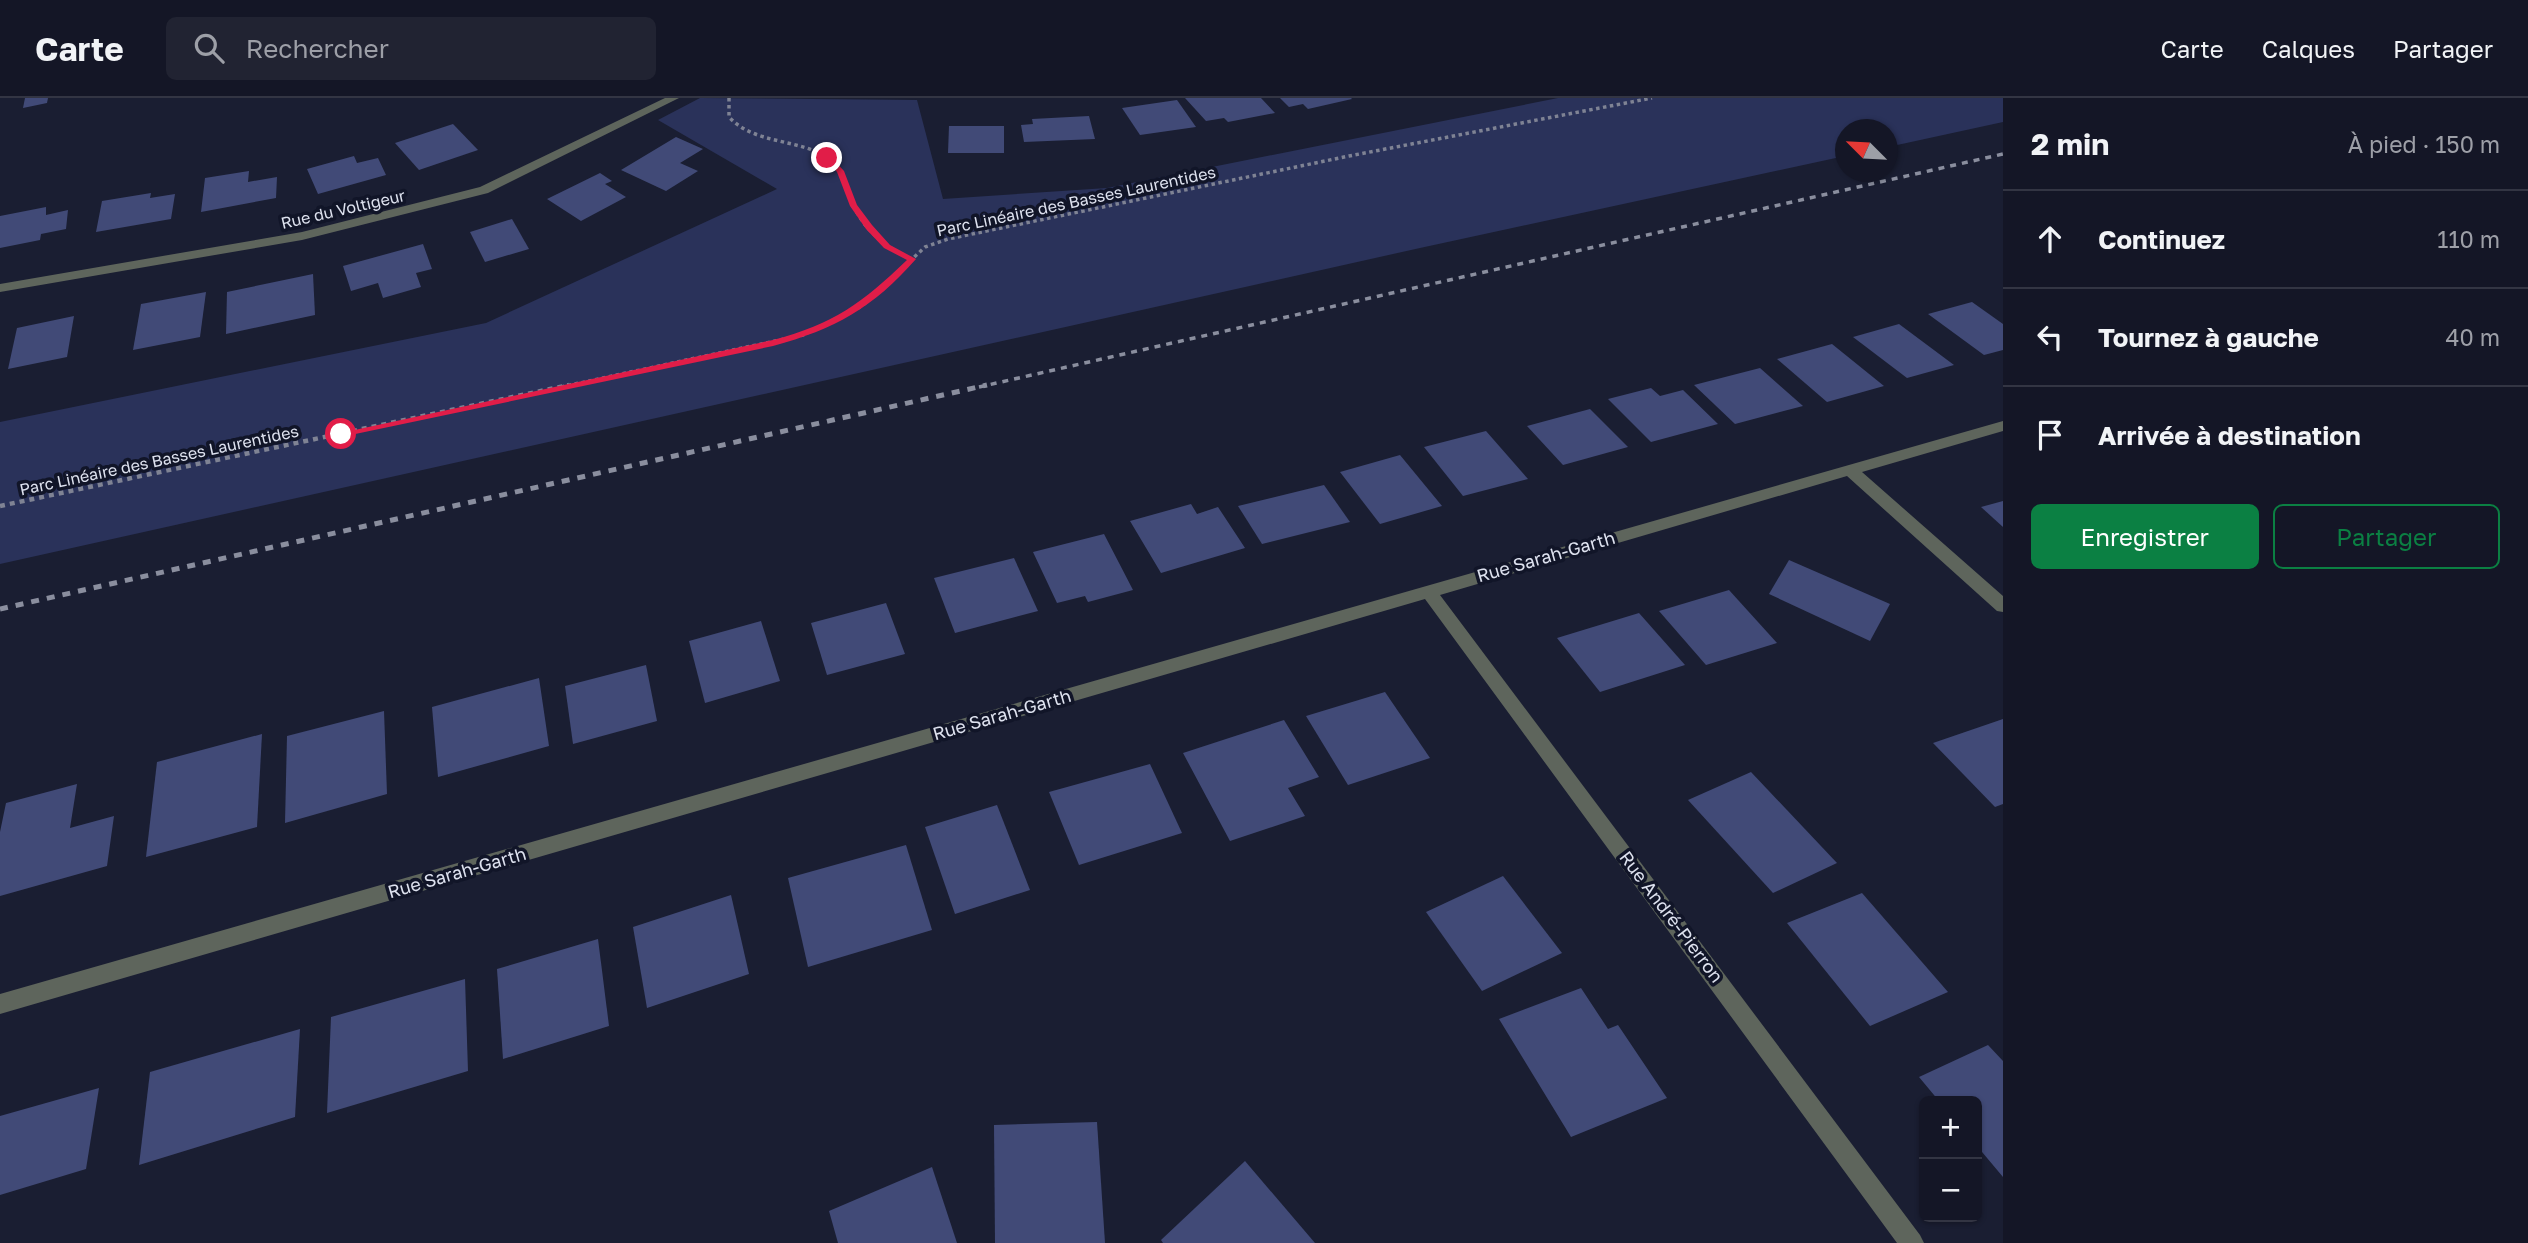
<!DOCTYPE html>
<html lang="fr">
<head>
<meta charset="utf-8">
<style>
	body { margin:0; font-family:"Golos Text",sans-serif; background:#212332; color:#f1f3f6 }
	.controls { position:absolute; right:21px; bottom:21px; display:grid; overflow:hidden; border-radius:10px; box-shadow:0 2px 5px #0004 }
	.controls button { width:63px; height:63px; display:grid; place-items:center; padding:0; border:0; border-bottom:2px solid #333543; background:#141626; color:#f1f3f6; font:35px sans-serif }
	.compass { position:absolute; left:1835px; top:21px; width:63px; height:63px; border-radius:50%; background:#141626; box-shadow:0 2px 5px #0004; rotate:294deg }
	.stop { position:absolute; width:21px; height:21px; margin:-16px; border:5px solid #e11d48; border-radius:50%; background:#fff }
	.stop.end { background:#e11d48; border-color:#fff; box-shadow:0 2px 7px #0008 }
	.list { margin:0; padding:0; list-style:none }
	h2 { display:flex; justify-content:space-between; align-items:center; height:91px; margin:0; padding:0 28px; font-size:30px }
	h2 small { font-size:23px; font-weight:400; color:#9d9fa7 }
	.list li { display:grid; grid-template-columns:46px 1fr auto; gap:21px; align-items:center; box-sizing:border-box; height:98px; padding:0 28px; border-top:2px solid #333543 }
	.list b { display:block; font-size:26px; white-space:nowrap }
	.list em { font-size:23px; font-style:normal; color:#9d9fa7 }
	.actions { display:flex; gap:14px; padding:21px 28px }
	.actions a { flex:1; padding:16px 0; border:2px solid #0b8043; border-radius:10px; text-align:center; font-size:24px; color:#0b8043 }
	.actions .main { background:#0b8043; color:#fff }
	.icon { flex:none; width:38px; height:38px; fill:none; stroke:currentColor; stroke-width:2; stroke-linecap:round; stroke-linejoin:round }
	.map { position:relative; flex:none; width:2003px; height:1145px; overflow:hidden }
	header { display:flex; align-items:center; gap:42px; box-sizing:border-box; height:98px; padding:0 35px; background:#141626; border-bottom:2px solid #333543 }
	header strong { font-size:33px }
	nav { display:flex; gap:38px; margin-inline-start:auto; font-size:24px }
	.search { width:490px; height:63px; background:#212332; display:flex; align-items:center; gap:18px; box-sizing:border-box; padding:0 24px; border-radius:10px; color:#9d9fa7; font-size:26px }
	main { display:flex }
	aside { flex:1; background:#141626 }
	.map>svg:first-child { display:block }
</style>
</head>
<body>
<header>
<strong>Carte</strong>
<div class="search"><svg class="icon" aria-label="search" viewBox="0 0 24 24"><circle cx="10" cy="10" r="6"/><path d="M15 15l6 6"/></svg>Rechercher</div>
<nav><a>Carte</a><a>Calques</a><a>Partager</a></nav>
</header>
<main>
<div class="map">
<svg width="2003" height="1145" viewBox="0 0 2003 1145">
	<rect width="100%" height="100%" fill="#1a1e32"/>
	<polygon fill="#2a325a" points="700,0 917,2 943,101 1107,90 1558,0 2003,0 2003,24 1888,49 1888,32 1846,32 1845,58 1420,150 0,466 0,324 486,225 777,91 658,22"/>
	<g fill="#414a77">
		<polygon points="25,0 48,0 47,5 23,10"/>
		<polygon points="1185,0 1261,0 1275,15 1228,24 1224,20 1206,23"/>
		<polygon points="1280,0 1351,0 1352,1 1308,11 1303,6 1289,9"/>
		<polygon points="1177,2 1196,29 1140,37 1122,10"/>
		<polygon points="1089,18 1095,41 1024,44 1021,27 1033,26 1032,21"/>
		<polygon points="453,26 478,52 419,72 395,45"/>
		<polygon points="949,28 1004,28 1004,55 948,55"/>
		<polygon points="676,39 703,51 680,65 698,73 666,93 621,72"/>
		<polygon points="354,58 357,65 378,60 386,77 318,96 307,71"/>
		<polygon points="249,73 248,84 277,79 276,100 201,114 205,80"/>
		<polygon points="600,75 612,83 605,86 626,99 581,123 547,101"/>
		<polygon points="151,95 150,100 175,96 171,121 96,134 102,103"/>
		<polygon points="46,109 46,117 68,112 66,131 41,136 40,142 0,150 0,118"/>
		<polygon points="512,121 529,151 485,164 470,134"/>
		<polygon points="423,146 432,171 416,175 421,189 383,200 378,185 351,193 343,168"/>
		<polygon points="313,176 315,217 226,236 227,194"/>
		<polygon points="206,194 200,239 133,252 141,206"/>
		<polygon points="1972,204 2003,226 2003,252 1984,257 1928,216"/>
		<polygon points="74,218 67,259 8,271 17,230"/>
		<polygon points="1899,226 1954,267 1907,280 1853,239"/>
		<polygon points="1832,246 1884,288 1827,304 1777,261"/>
		<polygon points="1760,270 1803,308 1735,326 1694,287"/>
		<polygon points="1651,290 1660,298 1683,292 1718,326 1651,344 1608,301"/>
		<polygon points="1590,311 1628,349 1563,367 1527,328"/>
		<polygon points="1486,333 1528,381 1463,398 1424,349"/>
		<polygon points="1400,357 1442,408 1380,426 1340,374"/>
		<polygon points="1324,387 1350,424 1262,446 1238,408"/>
		<polygon points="2003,403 2003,429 1981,409"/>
		<polygon points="1191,406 1197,416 1218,409 1245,450 1161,475 1130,423"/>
		<polygon points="1104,436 1133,492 1088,504 1085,498 1057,505 1033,454"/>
		<polygon points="1014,460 1038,513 955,535 934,480"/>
		<polygon points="1789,462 1890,506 1870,543 1769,496"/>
		<polygon points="1729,492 1777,545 1706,567 1659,513"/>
		<polygon points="886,505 905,556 827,577 811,525"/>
		<polygon points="1639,515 1685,567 1600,594 1557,540"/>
		<polygon points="761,523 780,583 705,605 689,543"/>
		<polygon points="646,567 657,623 573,646 565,588"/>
		<polygon points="539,580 549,648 438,679 432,609"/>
		<polygon points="1385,594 1430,660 1348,687 1306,618"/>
		<polygon points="384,613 387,696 285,725 287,638"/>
		<polygon points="2003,621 2003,706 1995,709 1933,645"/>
		<polygon points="1284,622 1319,679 1288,690 1305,718 1230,743 1183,655"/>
		<polygon points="262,636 257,729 146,759 157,664"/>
		<polygon points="1150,666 1182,735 1079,767 1049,694"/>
		<polygon points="1751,674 1837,765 1773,795 1688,702"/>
		<polygon points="77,686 70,730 114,718 107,768 0,798 0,734 6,705"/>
		<polygon points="997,707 1030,792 955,816 925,729"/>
		<polygon points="906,747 932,832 808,869 788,780"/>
		<polygon points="1503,778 1562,855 1482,893 1426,814"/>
		<polygon points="1862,795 1948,894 1870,928 1787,825"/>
		<polygon points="731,797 749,876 647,910 633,829"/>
		<polygon points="598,841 609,928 503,961 497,871"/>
		<polygon points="465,881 468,973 327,1015 331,919"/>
		<polygon points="1581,890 1608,931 1618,927 1667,1000 1571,1039 1499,921"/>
		<polygon points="300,931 295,1019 139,1067 150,974"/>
		<polygon points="1988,947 2003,963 2003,1079 1977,1048 1977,1003 1939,1003 1919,979"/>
		<polygon points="99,990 86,1071 0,1097 0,1018"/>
		<polygon points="1097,1024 1105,1145 995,1145 994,1027"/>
		<polygon points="1245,1063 1315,1145 1163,1145 1161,1142"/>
		<polygon points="932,1069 957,1145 838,1145 829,1113"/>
	</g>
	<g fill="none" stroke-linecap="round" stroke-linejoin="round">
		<g stroke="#7f8394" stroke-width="3.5" stroke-dasharray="3.5 3.5" stroke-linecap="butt">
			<path d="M729,0V19C755,47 798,40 828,60C842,70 845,87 851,102C862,130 885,150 912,161"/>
			<polyline points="561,289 803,237 862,208 925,149 948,141 1349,58 1652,0"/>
		</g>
		<polyline stroke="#7f8394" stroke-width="4.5" stroke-dasharray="5 5" stroke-linecap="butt" points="0,408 569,287"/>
		<g fill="#5e655c" fill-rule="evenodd">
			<polygon points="665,0 679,0 488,95 302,142 0,194 0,186 302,134 480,89"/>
			<polygon points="2003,323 2003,333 1862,374 2003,498 2003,514 1997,513 1847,378 1440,497 1920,1137 1924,1145 1897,1145 1425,501 0,916 0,896"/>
		</g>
		<polyline stroke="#8a8e9e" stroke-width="3.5" stroke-dasharray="6 6" stroke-linecap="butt" points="979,289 2003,56"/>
		<polyline stroke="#8a8e9e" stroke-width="5" stroke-dasharray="8 8" stroke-linecap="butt" points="0,511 987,287"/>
	</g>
	<path fill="#e11d48" d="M824,58H830L844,73L857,107L872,127L890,147L916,161C873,210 835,231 773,248L341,339L336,336L773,242C834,226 862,205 907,162L884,150L866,131L850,108L837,74Z"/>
	<g text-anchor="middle" stroke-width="7" stroke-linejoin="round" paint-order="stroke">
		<g font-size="16" fill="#dee2ef" stroke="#111528">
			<text transform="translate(1076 103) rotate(-12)" y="6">Parc Linéaire des Basses Laurentides</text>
			<text transform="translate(343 111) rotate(-13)" y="6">Rue du Voltigeur</text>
			<text transform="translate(159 362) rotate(-12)" y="6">Parc Linéaire des Basses Laurentides</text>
		</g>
		<g font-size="18" fill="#dee2ef" stroke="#111528">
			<text transform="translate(1546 459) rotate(-16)" y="6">Rue Sarah-Garth</text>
			<text transform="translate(1002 617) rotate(-16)" y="6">Rue Sarah-Garth</text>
			<text transform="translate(457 775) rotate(-16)" y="6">Rue Sarah-Garth</text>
			<text transform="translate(1671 819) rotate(53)" y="6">Rue André-Pierron</text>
		</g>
	</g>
</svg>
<div class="controls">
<button>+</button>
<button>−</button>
</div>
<svg class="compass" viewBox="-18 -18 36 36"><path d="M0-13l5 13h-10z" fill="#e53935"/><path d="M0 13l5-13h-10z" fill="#9d9fa7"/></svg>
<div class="stop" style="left:341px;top:336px"></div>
<div class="stop end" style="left:827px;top:60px"></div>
</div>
<aside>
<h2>2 min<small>À pied · 150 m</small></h2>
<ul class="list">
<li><svg class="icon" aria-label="ahead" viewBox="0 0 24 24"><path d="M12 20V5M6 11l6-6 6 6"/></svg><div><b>Continuez</b></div><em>110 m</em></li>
<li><svg class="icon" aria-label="left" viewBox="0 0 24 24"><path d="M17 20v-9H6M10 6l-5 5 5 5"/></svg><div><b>Tournez à gauche</b></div><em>40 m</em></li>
<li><svg class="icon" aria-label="arrive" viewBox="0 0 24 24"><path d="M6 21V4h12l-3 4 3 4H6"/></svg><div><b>Arrivée à destination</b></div></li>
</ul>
<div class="actions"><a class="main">Enregistrer</a><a>Partager</a></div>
</aside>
</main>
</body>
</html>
